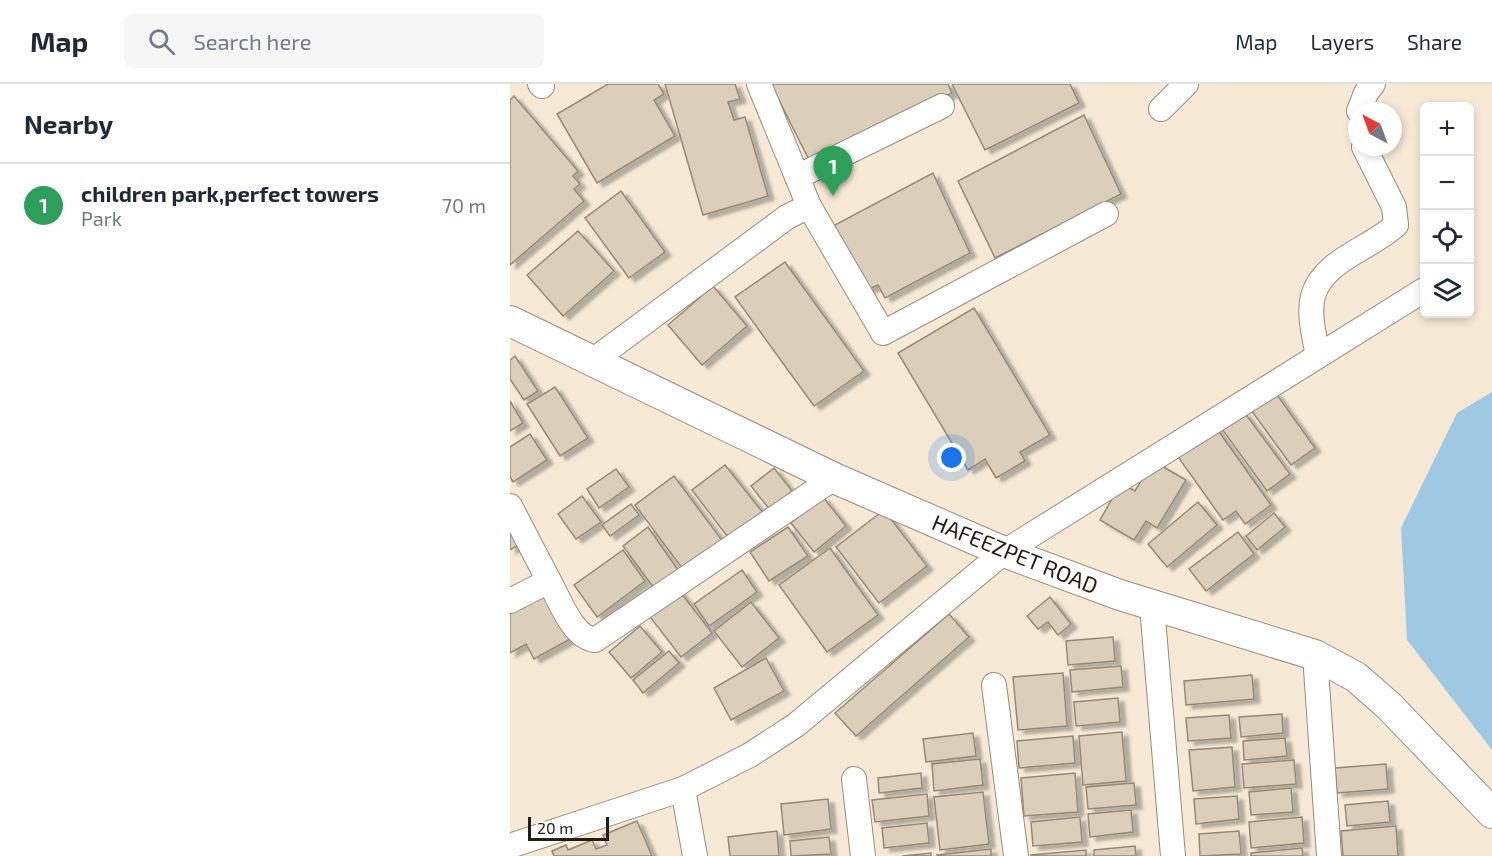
<!DOCTYPE html>
<html lang="en">
<head>
<meta charset="utf-8">
<style>
	body { margin:0; font-family:"Exo 2",sans-serif; background:#f6f6f7; color:#1f2937 }
	.controls { position:absolute; right:18px; top:18px; display:grid; overflow:hidden; border-radius:9px; box-shadow:0 3px 9px #0003 }
	.controls button { width:54px; height:54px; display:grid; place-items:center; padding:0; border:0; border-bottom:2px solid #e0e1e3; background:#fff; color:#1f2937; font:30px sans-serif }
	.compass { position:absolute; left:838px; top:18px; width:54px; height:54px; border-radius:50%; background:#fff; box-shadow:0 3px 9px #0003; rotate:319deg }
	.scale { position:absolute; left:18px; bottom:15px; width:81px; box-sizing:border-box; padding-left:6px; border:3px solid #211d16; border-top:0; font-size:16px; line-height:21px; white-space:nowrap; color:#211d16; -webkit-text-stroke:4px #fff; paint-order:stroke }
	.you { position:absolute; left:442px; top:374px; width:21px; height:21px; margin:-15px; border:4px solid #fff; border-radius:50%; background:#1a73e8; box-shadow:0 0 0 9px #1a73e833 }
	.badge { display:grid; place-items:center; width:39px; height:39px; border-radius:50%; background:#1a73e8; color:#fff; font-size:20px; font-weight:700 }
	.pin { position:absolute; translate:-50% -50px; filter:drop-shadow(0 2px 3px #0008) }
	.pin::after { content:''; position:absolute; top:32px; width:21px; height:18px; background:inherit; clip-path:polygon(0 0,100% 0,50% 100%) }
	.list { margin:0; padding:0; list-style:none }
	h2 { display:flex; justify-content:space-between; align-items:center; height:78px; margin:0; padding:0 24px; font-size:26px }
	h2 small { font-size:20px; font-weight:400; color:#747a83 }
	.list li { display:grid; grid-template-columns:39px 1fr auto; gap:18px; align-items:center; box-sizing:border-box; height:84px; padding:0 24px; border-top:2px solid #e0e1e3 }
	.list b { display:block; font-size:22px; white-space:nowrap }
	.list p { margin:0; font-size:20px; white-space:nowrap; color:#747a83 }
	.list em { font-size:20px; font-style:normal; color:#747a83 }
	.icon { flex:none; width:33px; height:33px; fill:none; stroke:currentColor; stroke-width:2; stroke-linecap:round; stroke-linejoin:round }
	.map { position:relative; flex:none; width:982px; height:772px; overflow:hidden }
	header { display:flex; align-items:center; gap:36px; box-sizing:border-box; height:84px; padding:0 30px; background:#fff; border-bottom:2px solid #e0e1e3 }
	header strong { font-size:28px }
	nav { display:flex; gap:33px; margin-inline-start:auto; font-size:21px }
	.search { width:420px; height:54px; background:#f6f6f7; display:flex; align-items:center; gap:15px; box-sizing:border-box; padding:0 21px; border-radius:9px; color:#747a83; font-size:22px }
	main { display:flex }
	aside { flex:1; background:#fff }
	.map>svg:first-child { display:block }
</style>
</head>
<body>
<header>
<strong>Map</strong>
<div class="search"><svg class="icon" aria-label="search" viewBox="0 0 24 24"><circle cx="10" cy="10" r="6"/><path d="M15 15l6 6"/></svg>Search here</div>
<nav><a>Map</a><a>Layers</a><a>Share</a></nav>
</header>
<main>
<aside>
<h2>Nearby<small></small></h2>
<ul class="list">
<li><span class="badge" style="background:#2e9e5b">1</span><div><b>children park,perfect towers</b><p>Park</p></div><em>70 m</em></li>
</ul>
</aside>
<div class="map">
<svg width="982" height="772" viewBox="0 0 982 772">
	<defs>
		<filter id="shadow"><feDropShadow dx="6" dy="4" stdDeviation="1.5" flood-color="#0004"/></filter>
	</defs>
	<rect width="100%" height="100%" fill="#f6ead6"/>
	<polygon fill="#9fc8e2" points="982,308 982,666 897,556 891,444 947,329"/>
	<g fill="#dbcfbb" stroke="#958a78" stroke-width="1.5" filter="url(#shadow)">
		<polygon points="98,0 148,0 154,10 144,16 165,52 87,99 47,30"/>
		<polygon points="155,0 225,0 230,15 218,18 224,36 235,33 258,112 193,131"/>
		<polygon points="261,0 438,0 442,9 301,80"/>
		<polygon points="442,0 560,0 569,19 475,66"/>
		<polygon points="4,12 68,87 63,92 70,100 64,105 74,117 0,181 0,16"/>
		<polygon points="574,31 611,110 485,174 448,97"/>
		<polygon points="423,89 460,169 375,214 368,201 354,207 321,143"/>
		<polygon points="111,107 155,168 119,194 75,134"/>
		<polygon points="68,147 104,187 53,232 17,191"/>
		<polygon points="275,178 354,287 304,322 225,213"/>
		<polygon points="203,202 237,242 192,281 158,241"/>
		<polygon points="464,224 540,351 510,368 515,377 486,394 475,375 458,386 388,269"/>
		<polygon points="5,272 28,307 14,316 0,295 0,276"/>
		<polygon points="45,303 78,354 50,372 17,320"/>
		<polygon points="765,308 805,364 781,381 741,326"/>
		<polygon points="0,317 13,339 0,347"/>
		<polygon points="734,328 780,390 757,407 712,345"/>
		<polygon points="705,342 761,421 735,440 726,427 713,436 666,370"/>
		<polygon points="20,350 37,376 3,398 0,393 0,363"/>
		<polygon points="643,377 676,396 647,444 636,437 624,456 590,436 611,399 625,407"/>
		<polygon points="215,381 254,430 220,456 182,406"/>
		<polygon points="264,384 282,407 260,426 241,402"/>
		<polygon points="106,385 119,403 89,424 77,405"/>
		<polygon points="164,392 214,459 175,488 125,421"/>
		<polygon points="72,412 91,438 66,455 48,430"/>
		<polygon points="313,413 336,442 304,468 281,439"/>
		<polygon points="688,418 707,441 657,483 638,460"/>
		<polygon points="121,420 129,431 100,452 92,441"/>
		<polygon points="374,426 417,482 369,519 326,463"/>
		<polygon points="764,429 775,443 747,466 736,452"/>
		<polygon points="0,438 12,459 0,466"/>
		<polygon points="138,443 170,489 146,507 113,462"/>
		<polygon points="278,443 298,472 259,497 240,468"/>
		<polygon points="728,448 744,470 696,507 679,485"/>
		<polygon points="320,464 368,531 317,568 269,501"/>
		<polygon points="113,466 135,497 87,533 64,501"/>
		<polygon points="232,486 247,508 199,542 184,520"/>
		<polygon points="168,505 202,549 171,573 137,529"/>
		<polygon points="38,509 62,554 24,575 16,560 0,569 0,530"/>
		<polygon points="540,513 561,540 548,551 538,538 528,545 517,532"/>
		<polygon points="241,518 269,554 232,583 204,547"/>
		<polygon points="439,530 459,553 346,652 325,629"/>
		<polygon points="130,542 152,568 121,594 99,568"/>
		<polygon points="603,553 605,577 558,581 556,557"/>
		<polygon points="159,567 169,579 133,609 123,596"/>
		<polygon points="256,574 274,607 221,636 204,604"/>
		<polygon points="611,582 613,603 562,608 560,586"/>
		<polygon points="553,589 557,642 508,646 503,593"/>
		<polygon points="742,591 744,615 676,621 674,597"/>
		<polygon points="608,614 610,638 566,642 564,618"/>
		<polygon points="772,630 773,649 731,653 729,633"/>
		<polygon points="719,631 721,654 678,657 676,634"/>
		<polygon points="612,648 616,697 573,701 569,652"/>
		<polygon points="463,649 466,672 416,678 413,655"/>
		<polygon points="563,652 565,679 509,684 507,657"/>
		<polygon points="775,654 777,672 734,676 733,657"/>
		<polygon points="722,663 725,703 683,707 679,666"/>
		<polygon points="470,675 473,701 424,707 422,680"/>
		<polygon points="784,676 786,700 734,704 732,680"/>
		<polygon points="876,680 878,705 827,709 825,684"/>
		<polygon points="411,689 412,704 369,709 368,694"/>
		<polygon points="565,689 568,728 514,732 511,694"/>
		<polygon points="624,699 626,721 578,725 576,703"/>
		<polygon points="781,704 783,728 741,731 739,708"/>
		<polygon points="473,708 479,760 430,766 424,713"/>
		<polygon points="417,710 419,732 365,738 362,716"/>
		<polygon points="727,712 729,735 686,740 684,715"/>
		<polygon points="318,715 321,745 274,751 271,720"/>
		<polygon points="878,717 880,738 837,742 835,721"/>
		<polygon points="621,726 623,748 580,753 578,730"/>
		<polygon points="570,733 572,758 523,762 521,738"/>
		<polygon points="792,733 794,759 741,764 739,738"/>
		<polygon points="127,737 142,772 44,772 42,767 56,761 58,766 82,756 86,765 97,761 93,751"/>
		<polygon points="417,739 419,759 374,764 372,744"/>
		<polygon points="886,742 888,772 833,772 831,747"/>
		<polygon points="267,747 269,772 220,772 218,753"/>
		<polygon points="729,747 731,770 690,772 689,750"/>
		<polygon points="319,753 321,770 281,772 280,757"/>
		<polygon points="625,762 626,772 584,772 584,766"/>
		<polygon points="792,764 793,772 741,772 741,769"/>
		<polygon points="481,765 481,772 427,772 427,771"/>
		<polygon points="576,766 576,772 521,772 521,771"/>
		<polygon points="421,769 421,772 392,772"/>
	</g>
	<g fill="none" stroke-linecap="round" stroke-linejoin="round">
		<g stroke="#978c79" stroke-width="26">
			<g id="minor">
				<polyline points="30,0 32,2"/>
				<polyline points="249,0 299,122 373,249 596,130"/>
				<polyline points="651,25 676,0"/>
				<polyline points="849,27 856,9 863,0"/>
				<polyline points="287,93 432,22"/>
				<path d="M808,272C805,254 798,231 803,212C813,176 860,165 886,141L884,123L854,63"/>
				<polyline points="81,278 277,133 299,122"/>
				<polyline points="0,422 39,497"/>
				<path d="M0,517L39,497C50,516 62,553 85,556L324,394"/>
				<polyline points="642,522 663,772"/>
				<polyline points="805,571 819,772"/>
				<polyline points="484,601 506,772"/>
				<polyline points="344,695 353,772"/>
				<polyline points="173,705 185,772"/>
				<polyline points="0,762 173,705 240,671 286,641 494,468 914,206"/>
			</g>
		</g>
		<g stroke="#978c79" stroke-width="32">
			<polyline id="tertiary" points="0,237 324,394 494,468 610,511 805,571 846,593 879,622 982,729"/>
		</g>
		<use href="#minor" stroke="#fff" stroke-width="24"/>
		<use href="#tertiary" stroke="#fff" stroke-width="30"/>
	</g>
	<g text-anchor="middle" stroke-width="4.5" stroke-linejoin="round" paint-order="stroke">
		<g font-size="22" fill="#211d16" stroke="#fff">
			<text transform="translate(505 470) rotate(22)" y="8">HAFEEZPET ROAD</text>
		</g>
	</g>
</svg>
<div class="controls">
<button>+</button>
<button>−</button>
<button><svg class="icon" aria-label="locate" viewBox="0 0 24 24"><circle cx="12" cy="12" r="6"/><path d="M12 2v4M12 18v4M2 12h4M18 12h4"/></svg></button>
<button><svg class="icon" aria-label="layers" viewBox="0 0 24 24"><path d="M12 4l9 5-9 5-9-5zM3 14l9 5 9-5"/></svg></button>
</div>
<svg class="compass" viewBox="-18 -18 36 36"><path d="M0-13l5 13h-10z" fill="#e53935"/><path d="M0 13l5-13h-10z" fill="#747a83"/></svg>
<div class="scale">20 m</div>
<div class="you"></div>
<div class="pin badge" style="left:323px;top:112px;background:#2e9e5b">1</div>
</div>
</main>
</body>
</html>
